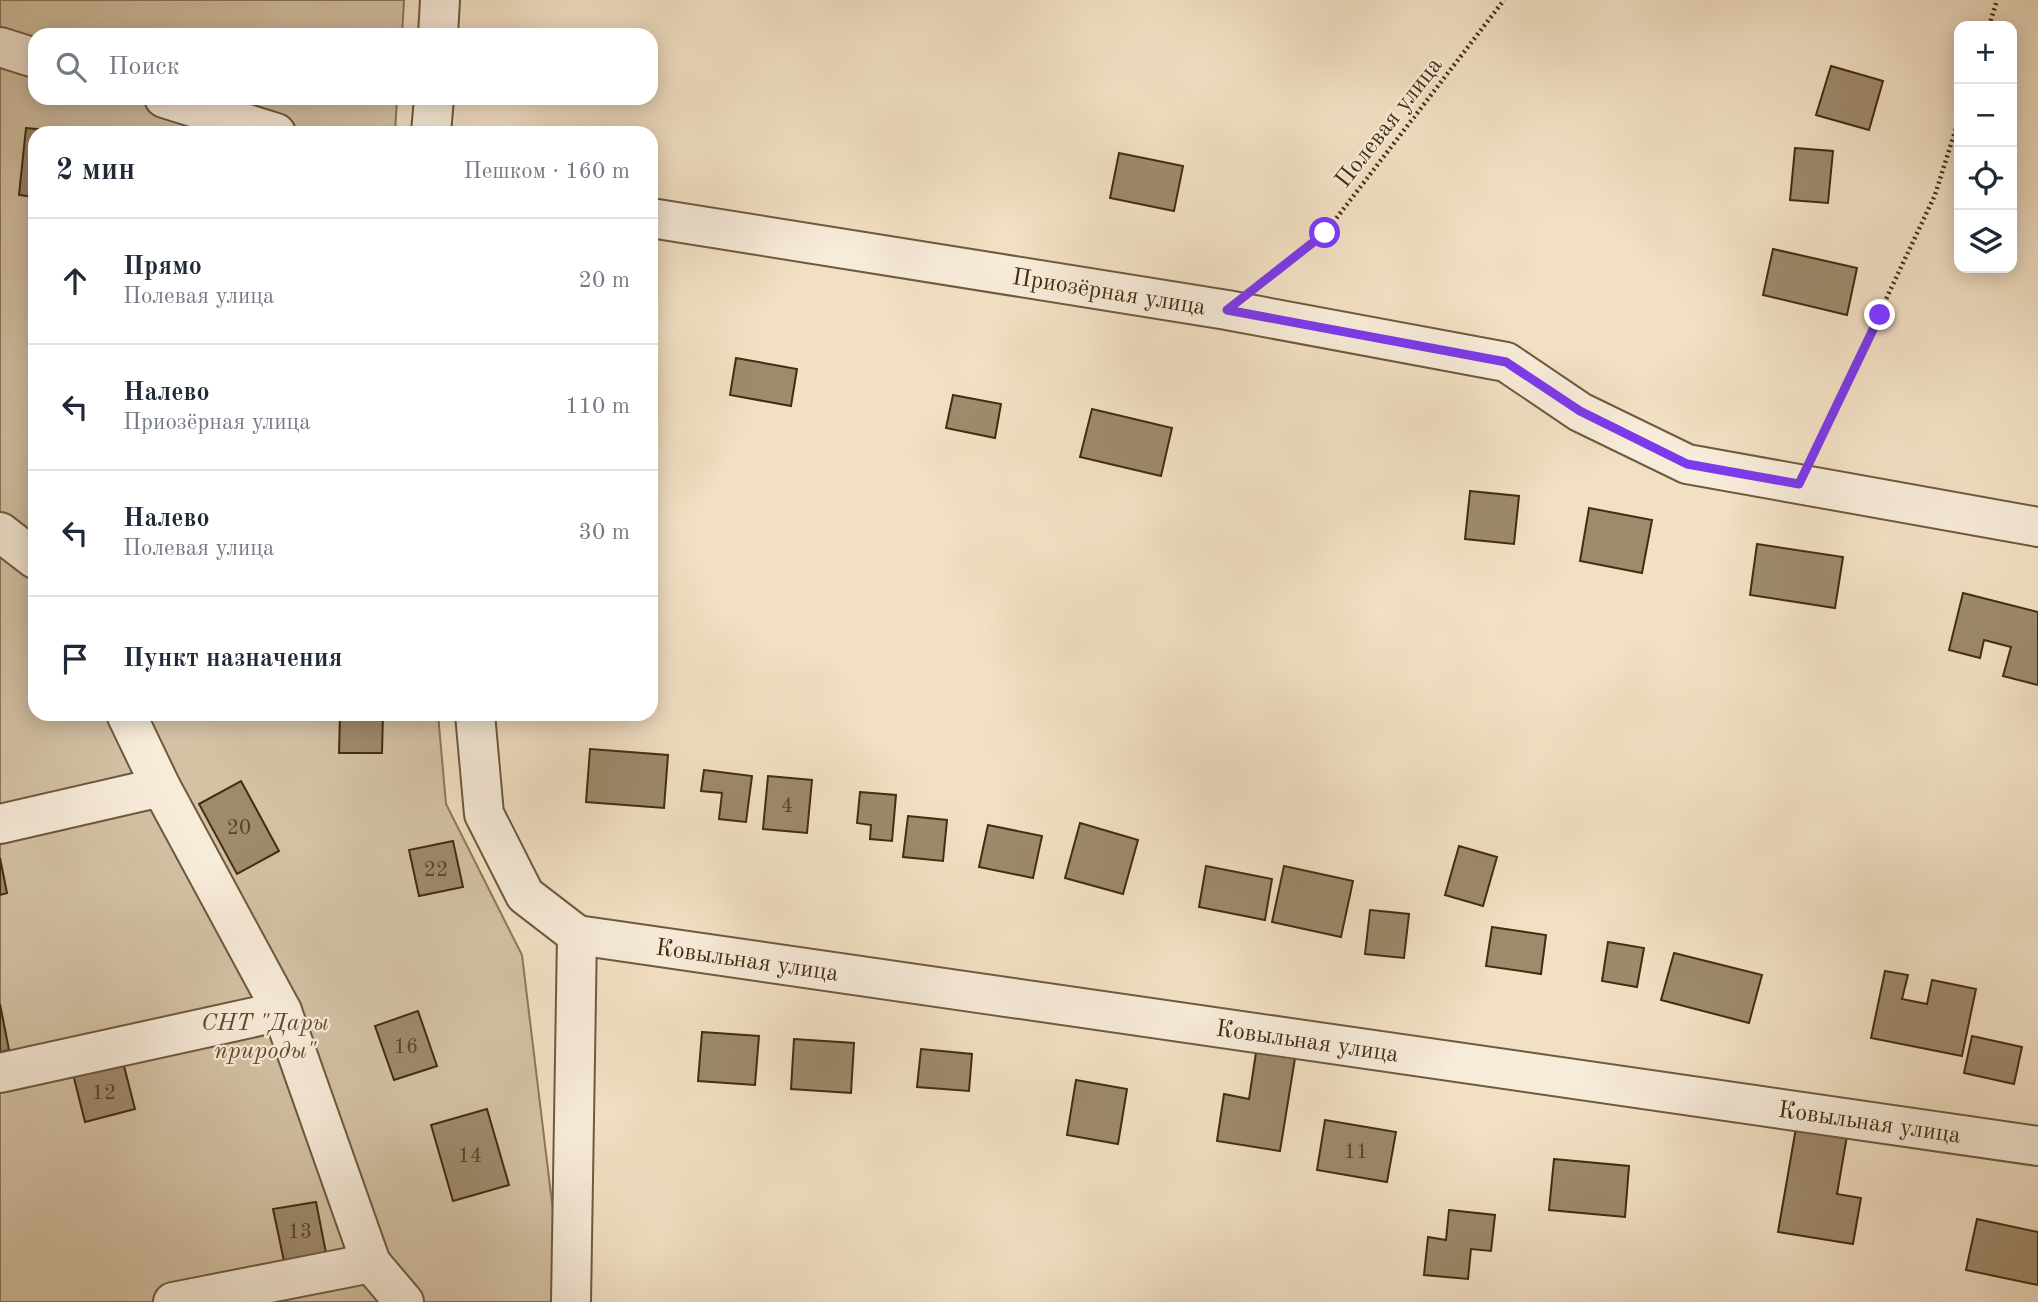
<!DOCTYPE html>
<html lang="ru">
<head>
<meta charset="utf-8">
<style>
	body { margin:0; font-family:"Old Standard TT",serif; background:#f6f6f7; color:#1f2937 }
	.controls { position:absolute; right:21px; top:21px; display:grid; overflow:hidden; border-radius:14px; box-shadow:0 4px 18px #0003 }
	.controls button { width:63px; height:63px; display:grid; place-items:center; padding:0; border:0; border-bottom:2px solid #e0e1e3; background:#fff; color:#1f2937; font:35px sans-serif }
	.stop { position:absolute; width:21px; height:21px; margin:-16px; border:5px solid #7c3aed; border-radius:50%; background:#fff }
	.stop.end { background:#7c3aed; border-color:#fff; box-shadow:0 2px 7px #0008 }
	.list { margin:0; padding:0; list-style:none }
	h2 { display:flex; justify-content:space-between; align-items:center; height:91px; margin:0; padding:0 28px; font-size:30px }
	h2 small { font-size:23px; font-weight:400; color:#747a83 }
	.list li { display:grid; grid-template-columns:46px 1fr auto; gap:21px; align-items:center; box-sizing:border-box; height:126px; padding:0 28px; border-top:2px solid #e0e1e3 }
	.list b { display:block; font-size:26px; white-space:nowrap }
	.list p { margin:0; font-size:23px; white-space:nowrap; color:#747a83 }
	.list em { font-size:23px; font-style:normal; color:#747a83 }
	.icon { flex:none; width:38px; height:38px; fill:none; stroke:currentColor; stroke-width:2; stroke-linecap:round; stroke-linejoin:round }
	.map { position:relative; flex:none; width:2038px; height:1302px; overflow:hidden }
	.search { position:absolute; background:#fff; box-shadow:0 4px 18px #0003; left:28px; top:28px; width:630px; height:77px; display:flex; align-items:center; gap:18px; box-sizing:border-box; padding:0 24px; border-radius:21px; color:#747a83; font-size:26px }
	.panel { position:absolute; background:#fff; box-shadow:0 4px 18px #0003; left:28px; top:126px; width:630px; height:595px; border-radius:21px }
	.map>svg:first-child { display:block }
</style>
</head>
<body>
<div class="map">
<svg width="2038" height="1302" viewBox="0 0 2038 1302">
	<rect width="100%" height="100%" fill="#f2e0c4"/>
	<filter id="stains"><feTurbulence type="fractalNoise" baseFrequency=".00286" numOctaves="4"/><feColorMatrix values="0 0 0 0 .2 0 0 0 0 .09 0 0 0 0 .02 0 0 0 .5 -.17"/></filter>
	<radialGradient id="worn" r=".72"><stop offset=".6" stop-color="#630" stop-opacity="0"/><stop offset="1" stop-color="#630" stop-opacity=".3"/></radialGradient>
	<polygon fill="#d4c2a5" stroke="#8b785a" stroke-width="2" points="0,0 404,0 402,35 35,35 35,98 397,98 395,133 35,133 35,714 438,714 446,804 522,955 564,1302 0,1302"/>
	<g fill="#9e8a6d" stroke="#422d0f" stroke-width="2">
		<polygon points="1831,66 1883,81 1869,130 1816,115"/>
		<polygon points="26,128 77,133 35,133 35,197 19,195"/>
		<polygon points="1795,148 1833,151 1828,203 1790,200"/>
		<polygon points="1119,153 1183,166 1174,211 1110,198"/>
		<polygon points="1773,249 1857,268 1847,315 1763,295"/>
		<polygon points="736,358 797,369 791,406 730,395"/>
		<polygon points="953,395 1001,404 995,438 946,428"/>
		<polygon points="1092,409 1172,428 1161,476 1080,457"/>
		<polygon points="1470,491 1519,496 1514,544 1465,539"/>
		<polygon points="1589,508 1652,520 1642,573 1580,561"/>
		<polygon points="1757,544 1843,557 1835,608 1750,595"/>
		<polygon points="1963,593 2038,612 2038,685 2003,676 2011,647 1984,640 1980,658 1949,650"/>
		<polygon points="340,714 383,714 382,753 339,753"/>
		<polygon points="590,749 668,755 664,808 586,802"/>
		<polygon points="704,770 752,776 746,822 719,819 722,793 701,791"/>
		<polygon points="768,776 812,780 807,833 763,829"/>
		<polygon points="241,781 279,851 237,874 199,804"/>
		<polygon points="860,792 896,795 892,841 870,839 871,825 857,823"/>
		<polygon points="908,816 947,820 943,861 903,857"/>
		<polygon points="1080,823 1138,840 1123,894 1065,878"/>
		<polygon points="988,825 1042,836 1033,878 979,867"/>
		<polygon points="453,841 463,887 419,896 409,850"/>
		<polygon points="1459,846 1497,857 1483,906 1445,895"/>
		<polygon points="0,858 7,893 0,895"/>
		<polygon points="1206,866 1272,879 1265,920 1199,907"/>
		<polygon points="1284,866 1353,881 1341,937 1272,922"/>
		<polygon points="1370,910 1409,914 1404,958 1365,954"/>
		<polygon points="1492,927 1546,935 1541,974 1486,966"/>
		<polygon points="1608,942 1644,948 1637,987 1602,981"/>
		<polygon points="1674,953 1762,975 1749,1023 1661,1000"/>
		<polygon points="1885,971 1908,975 1902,999 1927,1004 1932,980 1976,989 1962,1056 1871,1038"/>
		<polygon points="0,1004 9,1050 0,1052"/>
		<polygon points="418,1011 437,1066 394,1080 375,1026"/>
		<polygon points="702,1032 759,1036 755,1085 698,1081"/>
		<polygon points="1972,1036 2022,1047 2014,1084 1964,1073"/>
		<polygon points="794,1039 854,1043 851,1093 791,1089"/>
		<polygon points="1257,1046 1296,1052 1280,1151 1217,1141 1224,1094 1249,1099"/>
		<polygon points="921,1049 972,1054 969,1091 917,1087"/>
		<polygon points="123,1062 135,1109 85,1122 73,1074"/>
		<polygon points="1076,1080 1127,1089 1118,1144 1067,1135"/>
		<polygon points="487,1109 509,1185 453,1201 431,1125"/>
		<polygon points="1325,1120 1396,1132 1387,1182 1317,1170"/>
		<polygon points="1797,1122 1848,1130 1837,1194 1861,1198 1853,1244 1778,1232"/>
		<polygon points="1554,1159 1629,1166 1625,1217 1549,1210"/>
		<polygon points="316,1202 326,1253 284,1261 273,1209"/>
		<polygon points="1449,1210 1495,1215 1491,1251 1471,1249 1468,1279 1424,1275 1428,1237 1446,1240"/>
		<polygon points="1977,1219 2038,1232 2038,1285 1966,1270"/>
	</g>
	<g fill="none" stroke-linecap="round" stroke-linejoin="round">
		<g stroke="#6e5a3c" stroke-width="42">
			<g id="minor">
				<polyline points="438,35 440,0"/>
				<polyline points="0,47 35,58"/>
				<polyline points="164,98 276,133"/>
				<polyline points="431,133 434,98"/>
				<path id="s1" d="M651,218L1227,310L1506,362L1580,412L1687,464L2038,527"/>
				<polyline points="0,532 35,559"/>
				<polyline points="126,714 161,787 282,1011 371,1263 404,1302"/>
				<polyline points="475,714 484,814 525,895 577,935 571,1302"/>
				<polyline points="0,824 161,787"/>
				<path id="s2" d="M577,935L2038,1146"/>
				<polyline points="0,1073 282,1011"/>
				<polyline points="173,1302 371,1263"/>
			</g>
		</g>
		<g stroke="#422d0f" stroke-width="4.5" stroke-dasharray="2 3.5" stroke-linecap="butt">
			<polyline points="1989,26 1997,0"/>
			<polyline points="1266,279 1325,233 1504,0"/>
			<polyline points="1816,448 1935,195 1959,119"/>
		</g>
		<use href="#minor" stroke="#f7ebd9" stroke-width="38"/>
	</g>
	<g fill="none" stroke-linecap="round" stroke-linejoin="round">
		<polyline stroke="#7c3aed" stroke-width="9" points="1325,233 1227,310 1506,362 1580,411 1687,464 1799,484 1880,315"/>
	</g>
	<g text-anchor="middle" stroke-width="5" stroke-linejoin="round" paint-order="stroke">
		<g font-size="21" fill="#594426">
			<text x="787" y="812">4</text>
			<text x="239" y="834">20</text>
			<text x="436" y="876">22</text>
			<text x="406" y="1053">16</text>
			<text x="104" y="1099">12</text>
			<text x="1356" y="1158">11</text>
			<text x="470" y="1162">14</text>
			<text x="300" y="1238">13</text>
		</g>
		<g font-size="24" fill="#422d0f" stroke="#f7ebd9">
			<text transform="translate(1388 122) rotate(-52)" y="8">Полевая улица</text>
			<text dy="8" stroke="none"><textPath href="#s1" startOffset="464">Приозёрная улица</textPath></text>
			<text dy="8" stroke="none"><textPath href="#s2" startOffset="172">Ковыльная улица</textPath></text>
			<text dy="8" stroke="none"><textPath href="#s2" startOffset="738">Ковыльная улица</textPath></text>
			<text dy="8" stroke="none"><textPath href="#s2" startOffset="1306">Ковыльная улица</textPath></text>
		</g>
		<g font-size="24" font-style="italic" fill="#5f4b2d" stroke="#f7ebd9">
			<text x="265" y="1030">СНТ "Дары<tspan x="265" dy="28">природы"</tspan></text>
		</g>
	</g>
	<rect width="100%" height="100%" filter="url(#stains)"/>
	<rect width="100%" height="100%" fill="url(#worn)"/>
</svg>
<div class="controls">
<button>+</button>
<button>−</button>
<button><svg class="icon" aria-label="locate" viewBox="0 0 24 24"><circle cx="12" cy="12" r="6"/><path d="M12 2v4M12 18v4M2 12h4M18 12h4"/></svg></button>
<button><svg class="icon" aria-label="layers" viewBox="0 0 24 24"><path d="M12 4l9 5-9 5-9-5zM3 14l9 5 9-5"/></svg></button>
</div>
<div class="stop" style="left:1325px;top:233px"></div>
<div class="stop end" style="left:1880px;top:315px"></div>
<div class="search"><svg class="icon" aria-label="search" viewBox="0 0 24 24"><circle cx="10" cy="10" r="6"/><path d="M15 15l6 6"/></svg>Поиск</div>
<section class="panel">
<h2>2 мин<small>Пешком · 160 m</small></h2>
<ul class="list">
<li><svg class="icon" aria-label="ahead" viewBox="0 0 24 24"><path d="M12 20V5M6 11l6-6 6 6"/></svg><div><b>Прямо</b><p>Полевая улица</p></div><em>20 m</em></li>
<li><svg class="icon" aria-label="left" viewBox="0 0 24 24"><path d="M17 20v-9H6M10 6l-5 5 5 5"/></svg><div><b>Налево</b><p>Приозёрная улица</p></div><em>110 m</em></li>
<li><svg class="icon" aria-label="left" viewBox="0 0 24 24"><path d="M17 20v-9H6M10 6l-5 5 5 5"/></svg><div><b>Налево</b><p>Полевая улица</p></div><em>30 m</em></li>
<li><svg class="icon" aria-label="arrive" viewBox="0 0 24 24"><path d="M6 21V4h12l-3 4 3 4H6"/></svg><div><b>Пункт назначения</b></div></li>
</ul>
</section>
</div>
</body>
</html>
